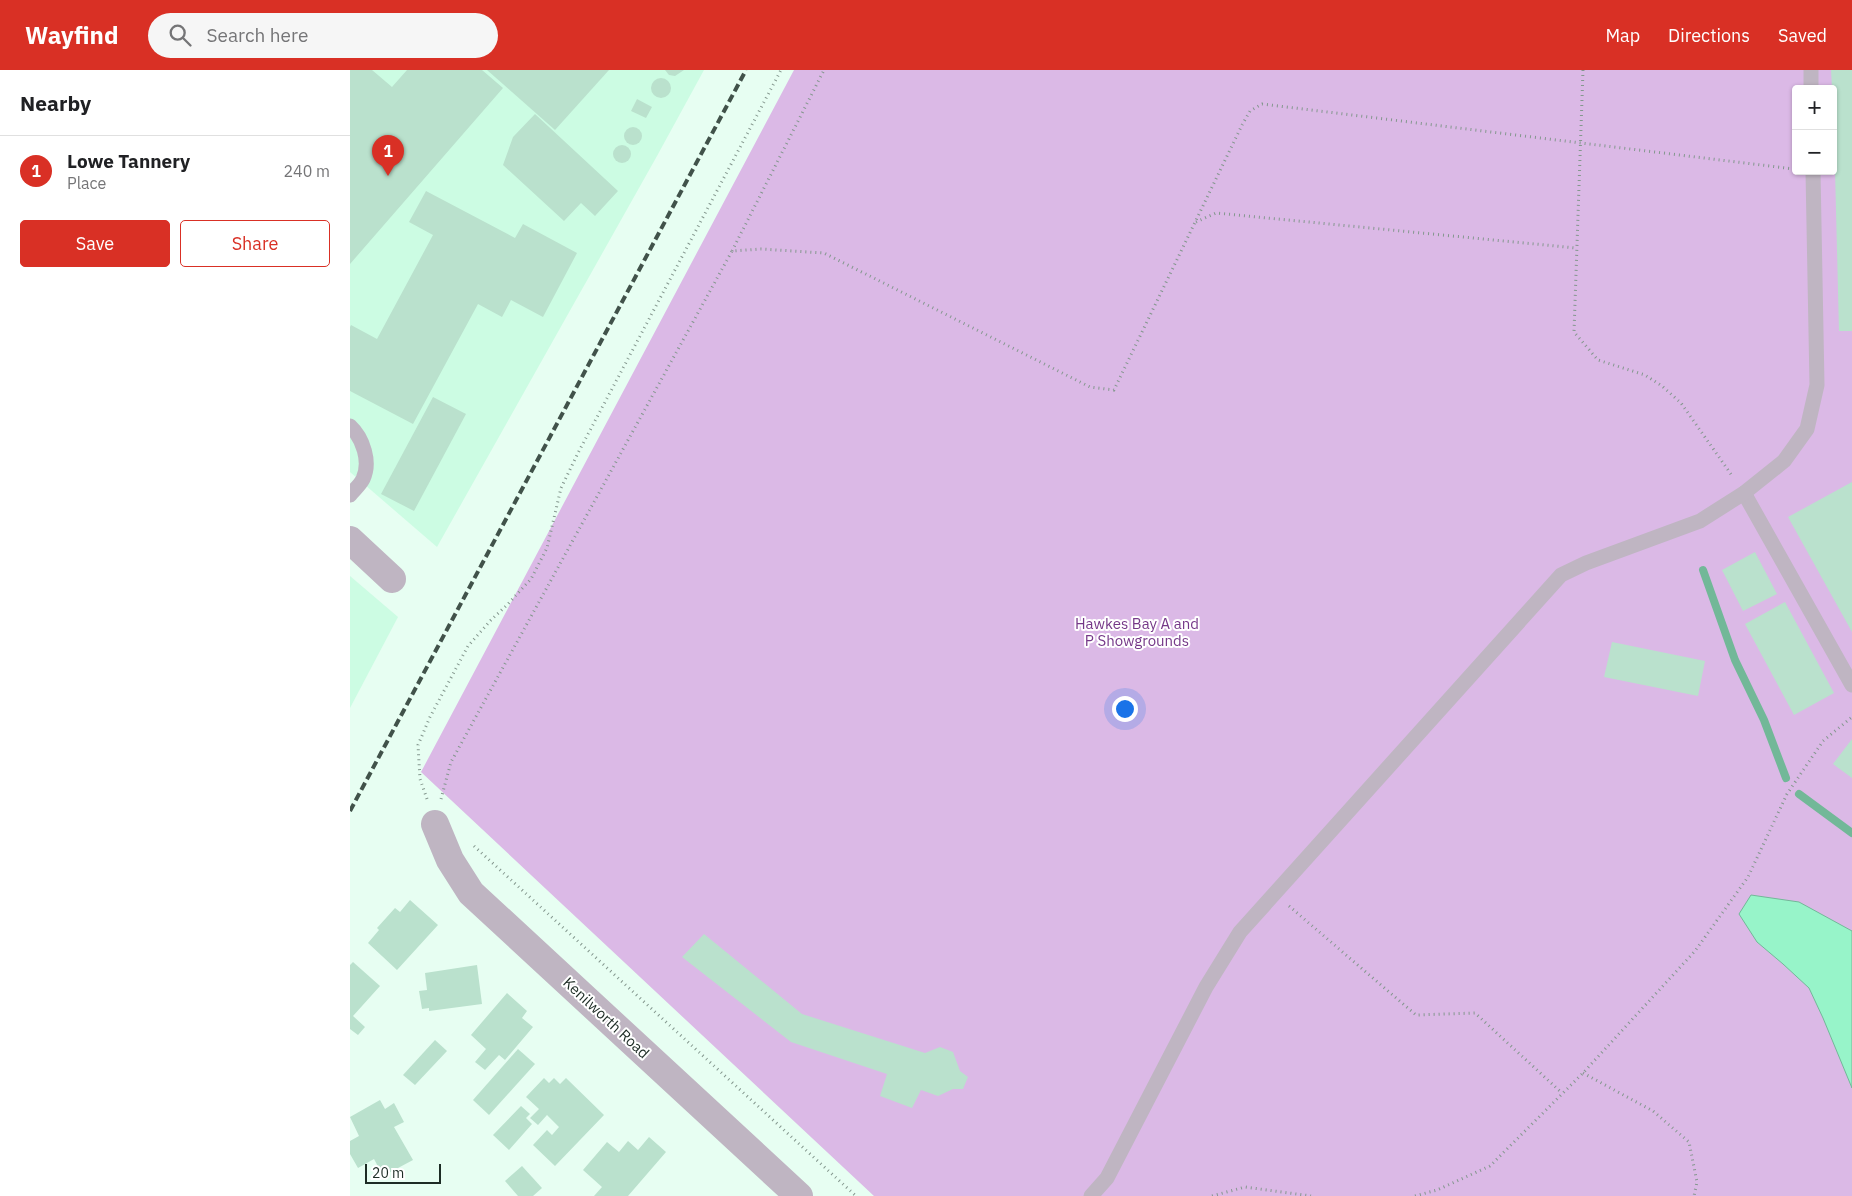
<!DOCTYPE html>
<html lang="en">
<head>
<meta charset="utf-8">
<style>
	body { margin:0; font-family:"IBM Plex Sans",sans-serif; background:#f6f6f6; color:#202124 }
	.controls { position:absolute; right:15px; top:15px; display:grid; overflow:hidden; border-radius:5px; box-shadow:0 1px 4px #0004 }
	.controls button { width:45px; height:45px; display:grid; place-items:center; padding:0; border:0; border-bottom:1px solid #e0e0e0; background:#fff; color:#202124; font:25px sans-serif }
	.scale { position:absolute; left:15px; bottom:12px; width:76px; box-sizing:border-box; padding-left:5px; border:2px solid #1d2c25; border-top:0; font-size:14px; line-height:18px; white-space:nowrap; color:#1d2c25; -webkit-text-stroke:4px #fff; paint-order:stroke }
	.you { position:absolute; left:774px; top:638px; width:18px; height:18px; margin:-12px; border:4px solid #fff; border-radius:50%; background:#1a73e8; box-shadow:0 0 0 8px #1a73e833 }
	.badge { display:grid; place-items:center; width:32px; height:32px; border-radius:50%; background:#d93025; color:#fff; font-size:16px; font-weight:700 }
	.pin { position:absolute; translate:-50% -41px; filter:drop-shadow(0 1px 2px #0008) }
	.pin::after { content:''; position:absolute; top:26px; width:18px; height:15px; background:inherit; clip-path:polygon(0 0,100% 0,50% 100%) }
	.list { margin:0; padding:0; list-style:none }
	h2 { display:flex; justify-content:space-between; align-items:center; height:65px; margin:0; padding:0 20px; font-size:21px }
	h2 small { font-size:16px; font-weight:400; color:#757577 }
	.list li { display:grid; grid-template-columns:32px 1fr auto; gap:15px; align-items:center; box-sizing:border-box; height:70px; padding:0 20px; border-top:1px solid #e0e0e0 }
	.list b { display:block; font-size:19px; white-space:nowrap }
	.list p { margin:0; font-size:16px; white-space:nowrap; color:#757577 }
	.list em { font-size:16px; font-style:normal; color:#757577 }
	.actions { display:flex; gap:10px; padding:15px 20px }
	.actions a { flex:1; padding:11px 0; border:1px solid #d93025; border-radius:5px; text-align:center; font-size:18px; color:#d93025 }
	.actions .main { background:#d93025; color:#fff }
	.icon { flex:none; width:28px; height:28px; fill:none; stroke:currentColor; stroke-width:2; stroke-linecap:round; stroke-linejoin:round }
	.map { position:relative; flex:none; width:1502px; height:1126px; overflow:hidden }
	header { display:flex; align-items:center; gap:30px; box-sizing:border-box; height:70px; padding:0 25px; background:#d93025; color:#fff }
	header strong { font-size:24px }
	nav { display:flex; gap:28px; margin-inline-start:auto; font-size:18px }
	.search { width:350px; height:45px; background:#f6f6f6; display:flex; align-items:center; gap:12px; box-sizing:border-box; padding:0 18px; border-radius:28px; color:#757577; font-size:19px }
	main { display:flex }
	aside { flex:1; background:#fff }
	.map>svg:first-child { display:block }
</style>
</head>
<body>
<header>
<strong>Wayfind</strong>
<div class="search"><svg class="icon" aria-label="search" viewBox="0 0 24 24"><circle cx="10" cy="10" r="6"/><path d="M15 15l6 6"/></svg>Search here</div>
<nav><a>Map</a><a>Directions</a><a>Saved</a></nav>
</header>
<main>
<aside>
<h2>Nearby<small></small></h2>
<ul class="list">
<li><span class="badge">1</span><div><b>Lowe Tannery</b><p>Place</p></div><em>240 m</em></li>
</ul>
<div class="actions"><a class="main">Save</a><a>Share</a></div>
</aside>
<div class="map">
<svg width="1502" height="1126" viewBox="0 0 1502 1126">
	<rect width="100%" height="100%" fill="#e7fef2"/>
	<g fill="#ccfce3">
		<polygon points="0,0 354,0 307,86 87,477 0,402"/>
		<polygon points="0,506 48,547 0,638"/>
	</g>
	<path fill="#dbb9e6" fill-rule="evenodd" d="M444,0H1502V1126H524L71,702ZM1446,19H1483V101H1446Z"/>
	<polygon fill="#97f4c9" stroke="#72b898" points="1401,825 1449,832 1502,861 1502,1018 1473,948 1459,918 1433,894 1407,872 1389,844"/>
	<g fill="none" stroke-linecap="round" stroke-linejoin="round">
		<g stroke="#72b898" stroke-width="8">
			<polyline points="1353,500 1385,590 1414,650 1436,708"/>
			<polyline points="1449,724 1502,763"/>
		</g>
	</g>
	<g fill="#bae1cd">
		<polygon points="0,0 22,0 42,17 57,0 132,0 153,18 0,194"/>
		<polygon points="137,0 259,0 205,60"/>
		<polygon points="315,0 334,0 325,6 319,5"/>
		<polygon points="1481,0 1502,0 1502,261 1489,261 1483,19 1482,19"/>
		<circle cx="311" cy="18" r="10"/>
		<polygon points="287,29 302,37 296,48 281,41"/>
		<polygon points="185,44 268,121 245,146 231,133 214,151 153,95 163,67"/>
		<circle cx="283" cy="66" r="9"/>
		<circle cx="272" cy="84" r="9"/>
		<polygon points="76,121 165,168 173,154 227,183 193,247 161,230 152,247 128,234 63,354 0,321 0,257 1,255 27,269 83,165 59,152"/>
		<polygon points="83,327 116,344 64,441 31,424"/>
		<polygon points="1502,412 1502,562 1438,447"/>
		<polygon points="1405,482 1427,524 1393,541 1372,500"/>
		<polygon points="1435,532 1484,623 1444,645 1395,554"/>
		<polygon points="1262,572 1355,591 1348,626 1254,607"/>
		<polygon points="1502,669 1502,708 1483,694"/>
		<polygon points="60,830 88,855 47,900 18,873 29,860 27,858 45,838 50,842"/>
		<polygon points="354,864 452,944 575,983 590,977 603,982 610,1001 618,1007 613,1019 603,1019 588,1026 571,1020 562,1038 530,1026 537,1004 441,972 332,887"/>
		<polygon points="3,892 30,916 3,946 15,957 8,965 0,959 0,895"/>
		<polygon points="127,895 132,934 79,941 79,938 72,939 69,921 77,920 75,903"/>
		<polygon points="157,923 177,941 172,948 183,957 155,990 149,985 135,1000 125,992 136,979 121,965"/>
		<polygon points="85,970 97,981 65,1015 53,1005"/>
		<polygon points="168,979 185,994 139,1045 123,1030"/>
		<polygon points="194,1008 199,1013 204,1008 210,1014 216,1008 254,1045 205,1096 183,1075 197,1060 202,1065 209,1057 197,1045 188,1055 180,1048 189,1039 176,1027"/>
		<polygon points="30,1030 35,1039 44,1033 54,1052 44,1057 63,1090 33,1106 24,1089 8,1098 0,1084 0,1071 9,1066 0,1047"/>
		<polygon points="171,1036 180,1044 176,1048 182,1054 159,1080 143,1065"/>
		<polygon points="299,1067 316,1082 278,1126 244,1126 252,1117 233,1100 257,1072 269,1082 278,1071 288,1080"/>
		<polygon points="172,1096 192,1118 183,1126 168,1126 155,1111"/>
	</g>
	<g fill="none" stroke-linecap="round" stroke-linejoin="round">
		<g stroke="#84978e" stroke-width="3" stroke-dasharray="1 4" stroke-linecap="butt">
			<polyline points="1233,0 1224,262 1248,290 1295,305 1312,316 1331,333 1383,407"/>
			<polyline points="846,152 866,143 1226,178"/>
			<polyline points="382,181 474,0"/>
			<polyline points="77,729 70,709 68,675 80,647 118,576 141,550 157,535 181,509 197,478 211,418 228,383 431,0"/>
			<polyline points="91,729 101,692 382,181 411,179 474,183 740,317 764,320 892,55 900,41 912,34 1444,99"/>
			<polyline points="124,776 506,1126"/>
			<polyline points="939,836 1066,945 1125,943 1212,1023"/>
			<polyline points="1233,1003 1303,1041 1339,1072 1347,1112 1344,1126"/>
			<polyline points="862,1126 895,1117 961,1126"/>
			<polyline points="1065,1126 1087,1120 1140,1096 1233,1003 1345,881 1398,807 1437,724 1473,671 1502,647"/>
		</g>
		<g stroke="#bfb5c2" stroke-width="15">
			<polyline points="1461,0 1461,19"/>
			<path d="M0,356C13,368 21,392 13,409C10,415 4,420 0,425"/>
			<polyline points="1394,423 1502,615"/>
			<polyline points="741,1126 757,1108 856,917 890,862 1211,505 1236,493 1350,451 1394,423 1434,391 1457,359 1467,315 1463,101"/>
		</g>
		<g stroke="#bfb5c2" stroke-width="28">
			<polyline points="0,470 42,509"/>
			<polyline points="85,754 100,790 121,823 449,1126"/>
		</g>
		<polyline stroke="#41524a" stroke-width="4" stroke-dasharray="8 4" stroke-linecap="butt" points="0,741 396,0"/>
	</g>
	<g text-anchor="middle" stroke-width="4" stroke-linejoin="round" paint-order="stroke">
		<g font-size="15" fill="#753888" stroke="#fff">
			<text x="787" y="559">Hawkes Bay A and<tspan x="787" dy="17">P Showgrounds</tspan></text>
		</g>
		<g font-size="15" fill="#1d2c25" stroke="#fff">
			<text transform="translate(256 948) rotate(43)" y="5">Kenilworth Road</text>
		</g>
	</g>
</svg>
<div class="controls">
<button>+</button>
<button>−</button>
</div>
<div class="scale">20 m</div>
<div class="you"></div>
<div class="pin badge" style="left:38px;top:106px">1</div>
</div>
</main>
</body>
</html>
